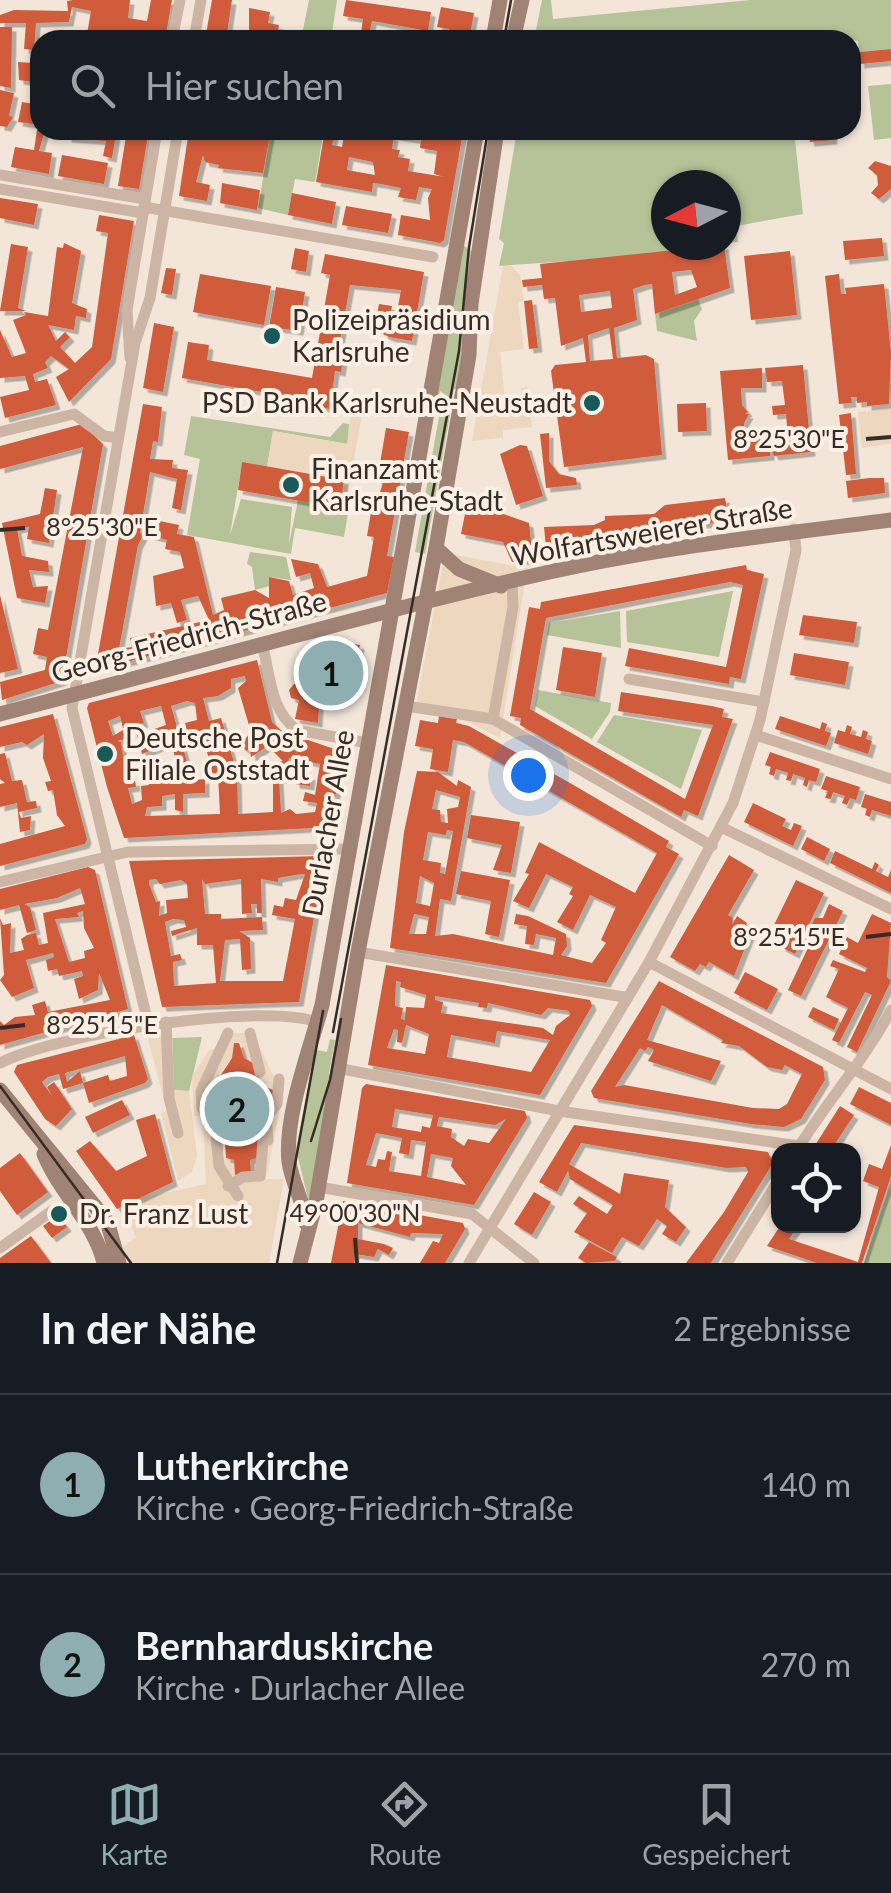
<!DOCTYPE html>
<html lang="de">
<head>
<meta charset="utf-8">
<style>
	body { margin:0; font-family:Lato,sans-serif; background:#20242c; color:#f1f3f6 }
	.controls { position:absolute; right:30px; bottom:30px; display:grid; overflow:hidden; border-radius:20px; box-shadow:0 2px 8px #0004 }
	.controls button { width:90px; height:90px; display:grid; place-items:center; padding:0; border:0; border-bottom:2px solid #363941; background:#171b24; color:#f1f3f6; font:50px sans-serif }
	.compass { position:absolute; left:651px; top:170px; width:90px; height:90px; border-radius:50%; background:#171b24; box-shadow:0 2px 8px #0004; rotate:264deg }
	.you { position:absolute; left:528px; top:775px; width:35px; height:35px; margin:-25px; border:8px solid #fff; border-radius:50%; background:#1a73e8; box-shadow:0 0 0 15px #1a73e833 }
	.badge { display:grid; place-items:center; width:65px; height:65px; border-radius:50%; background:#8faeb1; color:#111; font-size:32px; font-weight:700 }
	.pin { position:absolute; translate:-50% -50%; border:5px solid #fff; box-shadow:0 2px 10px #0006 }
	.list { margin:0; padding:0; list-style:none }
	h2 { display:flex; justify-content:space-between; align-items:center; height:130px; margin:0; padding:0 40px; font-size:42px }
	h2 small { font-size:32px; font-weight:400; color:#9ea1a6 }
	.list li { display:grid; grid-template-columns:65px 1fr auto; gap:30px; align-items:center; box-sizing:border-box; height:180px; padding:0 40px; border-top:2px solid #363941 }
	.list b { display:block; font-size:38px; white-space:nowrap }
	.list p { margin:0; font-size:32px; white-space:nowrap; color:#9ea1a6 }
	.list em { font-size:32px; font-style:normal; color:#9ea1a6 }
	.icon { flex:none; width:55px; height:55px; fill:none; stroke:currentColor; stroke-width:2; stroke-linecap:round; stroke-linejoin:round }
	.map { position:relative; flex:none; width:891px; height:1263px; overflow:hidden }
	.search { position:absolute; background:#171b24; box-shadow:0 2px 8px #0004; left:30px; right:30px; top:30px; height:110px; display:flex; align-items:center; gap:25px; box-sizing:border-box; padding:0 35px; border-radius:30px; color:#9ea1a6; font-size:38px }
	.sheet { height:490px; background:#171b24 }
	nav { display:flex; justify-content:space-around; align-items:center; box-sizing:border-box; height:140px; border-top:2px solid #363941; background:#171b24; font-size:28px; color:#9ea1a6 }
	nav a { display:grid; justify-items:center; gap:5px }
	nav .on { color:#8faeb1 }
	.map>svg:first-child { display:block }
</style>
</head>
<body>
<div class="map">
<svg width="891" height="1263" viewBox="0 0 891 1263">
	<defs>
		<filter id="shadow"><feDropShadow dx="4.5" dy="4.5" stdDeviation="0" flood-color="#0004"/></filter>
	</defs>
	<rect width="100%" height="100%" fill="#f3e6d9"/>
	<g fill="#b6c398">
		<polygon points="309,0 337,0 331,40 301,40"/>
		<polygon points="542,0 551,0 553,19 751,0 891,0 891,49 859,52 858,41 851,40 534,40"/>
		<polygon points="891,84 891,138 874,140 868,86"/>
		<polygon points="271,130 324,130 315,182 295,179 288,215 258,208"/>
		<polygon points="517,130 794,130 803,214 736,226 738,242 726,243 726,185 666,185 666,245 711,245 642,256 499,266 504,243 499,239"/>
		<polygon points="462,244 475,254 459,389 454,389 452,400 440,391 438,399 434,398"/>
		<polygon points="698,299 702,309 694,321 697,341 657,331 655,314"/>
		<polygon points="442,400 451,409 425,554 415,552"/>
		<polygon points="191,416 330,437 343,423 349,424 348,444 273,431 267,467 242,463 230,535 241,499 292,507 289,544 298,500 340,507 342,493 351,495 344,537 295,528 291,554 187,535 200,459 184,455"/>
		<polygon points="250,552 286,557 291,580 270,577 270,586 255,590 252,567 247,564"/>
		<polygon points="733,591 719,657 627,642 626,611"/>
		<polygon points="620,611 621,648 547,635 549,623"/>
		<polygon points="538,690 611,703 610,712 592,739 535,706"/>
		<polygon points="614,715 702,730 681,789 597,742"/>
		<polygon points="202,1037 189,1091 174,1090 172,1038"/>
		<polygon points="330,1039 335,1040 329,1074 331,1093 310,1207 296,1149 313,1061 317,1050 327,1052"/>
		<polygon points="891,1182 891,1263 864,1263"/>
	</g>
	<g fill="#edd7be" fill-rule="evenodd">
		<polygon points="503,266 512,266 520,275 524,301 518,302 524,349 500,352 505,398 522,397 521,388 528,387 532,427 503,430 503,438 472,441"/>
		<polygon points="891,409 891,444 862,448 858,412"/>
		<polygon points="351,412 362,414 348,494 342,493 344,480 267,467 273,431 347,444"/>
		<polygon points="445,553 527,568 500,738 461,718 415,710"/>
		<polygon points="172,1030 174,1090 189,1091 197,1156 192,1172 178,1181 161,1113 167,1111 146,1031"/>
		<path d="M226,1033H253L273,1075L285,1083L266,1179H284L269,1263H102L136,1237L121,1206L148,1192L151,1196L206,1184L203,1116H194L192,1076L209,1050L221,1047ZM241,1042L244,1058L252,1063L259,1078L256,1082L270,1084L276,1099L264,1109L258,1107L261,1137L250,1160L251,1172L235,1176L234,1160L223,1158V1109L210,1108L205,1101L210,1086L222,1084L219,1073L232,1058L234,1043Z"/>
	</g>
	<g fill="#d05b3a" fill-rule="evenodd" filter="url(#shadow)">
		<polygon points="73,0 130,0 128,18 147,21 151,0 172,0 165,40 86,40 91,11 72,7 69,22 36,23 34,50 24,49 26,23 0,23 0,15 14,10 68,11 67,1"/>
		<polygon points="212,0 232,0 226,40 205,40"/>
		<polygon points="346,0 431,12 428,31 372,21 368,40 360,40 363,19 343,16"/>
		<polygon points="441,7 474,13 469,40 447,40 449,29 437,27"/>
		<polygon points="249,8 270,12 268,23 279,25 276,40 249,40"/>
		<polygon points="0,27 12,27 11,88 0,86"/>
		<polygon points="891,49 891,61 860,64 859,52"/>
		<polygon points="18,62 33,63 32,70 40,71 40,83 19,80"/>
		<polygon points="0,90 14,93 9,116 13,117 7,127 0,126"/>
		<polygon points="22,102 40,105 40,125 18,122"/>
		<polygon points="37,130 45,130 39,151 52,153 49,174 11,167 15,147 34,150"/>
		<polygon points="68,130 108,132 123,130 122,135 116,134 112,158 103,156 106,141 67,138"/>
		<polygon points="127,130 149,130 139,189 118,186"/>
		<polygon points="189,130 271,130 263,173 218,168 219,165 205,162 203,155 196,182 210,185 207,201 179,196"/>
		<path d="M325,130H335L332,145L342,147L345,130H383L382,134L394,136L392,149L400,150L398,157L410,159L408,171L445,177L434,174L437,151L420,148L421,140L394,136L395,130L463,132L444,240L440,243L398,235L401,215L430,220L428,198L432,189L419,187L416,200L398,197L401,188L381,184L373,183L372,192L316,182ZM349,157L373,162L375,175L347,170Z"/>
		<polygon points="808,130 832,130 833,140 810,142"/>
		<polygon points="62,155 108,163 104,184 58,176"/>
		<polygon points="875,161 891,166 891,189 879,199 871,193 878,185 877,175 868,168"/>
		<polygon points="222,183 260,190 257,210 220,203"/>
		<polygon points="292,193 336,202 332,224 288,215"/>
		<polygon points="0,198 38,204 34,225 0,218"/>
		<polygon points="346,206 392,214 388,233 342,225"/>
		<polygon points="99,215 134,221 111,359 69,402 56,377 69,369 51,356 45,362 48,368 33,374 35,382 47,379 56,405 5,418 0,397 29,390 25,376 0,378 0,330 12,357 26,353 13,320 26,315 24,312 48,316 57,247 63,248 64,243 81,251 72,303 87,309 86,318 76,316 74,330 48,325 56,341 65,332 70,337 60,347 75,363 92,347 108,233 96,231"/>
		<polygon points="882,238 884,256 845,260 843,241"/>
		<polygon points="11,244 28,247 18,308 26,311 0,311"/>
		<path d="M724,245L730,288L655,314L652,284L645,285L633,289L637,320L614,328L617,358L646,355L654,359L662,455L564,467L551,371L555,365L586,362L583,338L561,346L555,298L544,299L542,285L523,287L522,280L542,278L540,264ZM691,270L697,287L675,295L672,272ZM610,291L612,308L581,312L579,295ZM609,328L613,359L590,361L588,335Z"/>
		<polygon points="295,248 309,251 306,272 291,269"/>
		<polygon points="790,251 797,315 751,320 744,256"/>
		<polygon points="325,254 424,272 412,341 389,337 383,334 384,328 375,326 379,304 392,306 390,317 396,318 401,290 350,285 339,347 345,348 341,372 335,371 330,409 308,405 308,400 182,378 188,342 209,345 207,360 312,378 330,275 321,273"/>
		<polygon points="166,268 176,269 172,295 161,293"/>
		<polygon points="200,274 271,286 264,325 193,312"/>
		<polygon points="839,274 841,294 846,294 845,288 884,284 891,353 889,404 867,406 867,402 857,403 857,397 851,397 852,403 839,404 825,276"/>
		<polygon points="276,287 305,292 299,331 269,327"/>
		<polygon points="532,300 538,348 529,349 524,301"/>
		<polygon points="154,323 174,327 163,392 143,388"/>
		<polygon points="803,365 811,452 774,456 770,448 770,456 728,460 720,371 762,368 762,388 741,388 742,405 748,412 745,414 749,414 744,423 745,440 768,436 769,443 773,443 788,439 786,414 773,415 772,406 785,405 782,381 767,382 765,368"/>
		<polygon points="706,403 707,431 678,432 677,404"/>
		<polygon points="143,404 162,407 158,442 153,441 150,459 173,460 172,468 188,470 181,510 172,508 177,479 150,472 140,533 144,534 138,545 119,649 132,647 130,638 209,620 198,596 181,600 187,620 177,623 171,603 156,606 153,576 184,568 180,552 165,549 167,540 149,535 150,519 179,525 177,534 194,537 213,615 224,610 221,598 255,590 269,598 269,577 289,581 293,595 314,588 310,573 296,577 291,559 318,564 327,587 367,576 374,537 367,536 371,512 378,514 377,501 383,483 377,481 386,428 409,432 387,556 394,557 387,593 276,622 267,620 267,624 258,622 258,627 100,669 96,665"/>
		<polygon points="851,413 856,474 846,475 839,415"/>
		<polygon points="82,424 103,444 62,681 2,700 0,682 45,670 47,657 33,654 38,628 48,630 83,447 0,469 0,446"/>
		<polygon points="549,433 549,461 559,474 576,478 577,485 546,488 540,434"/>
		<polygon points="520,445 527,446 543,496 516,505 500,454"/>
		<polygon points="242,462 344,480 340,508 238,490"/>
		<polygon points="869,478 884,478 885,493 848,498 846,481"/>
		<polygon points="45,488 57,490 49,543 27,539 29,527 17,529 22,556 48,561 49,572 29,570 33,587 48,586 45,603 17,598 2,523 40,514"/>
		<polygon points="725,498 729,520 546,548 544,527 594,525 605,520 605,516 654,514 665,505"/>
		<polygon points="466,509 492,510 529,523 533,559 512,562 503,542 461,534"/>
		<polygon points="746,565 747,570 764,574 741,679 730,677 729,684 625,666 629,648 726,667 743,585 730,582 546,618 530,709 685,799 713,725 618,711 621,692 712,706 724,709 722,717 733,719 698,816 684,810 681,817 520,725 521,718 510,716 529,607 540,609 541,602"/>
		<polygon points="0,595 18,669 0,673"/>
		<polygon points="803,615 857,622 854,643 799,635"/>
		<polygon points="348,643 360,645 355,669 360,670 359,676 358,683 353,682 350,696 320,690 318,723 295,719 299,700 291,698 289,690 294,684 303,685 305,654 309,649 346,654"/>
		<polygon points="563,647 602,653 595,697 556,690"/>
		<polygon points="794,653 849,662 845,685 790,675"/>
		<path d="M257,660L272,722L293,741L308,740L343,752L330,827L124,838L107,787L87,708L89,703ZM245,676L246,681L238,688L251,732L240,745L247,751L250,748L251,757L268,746L283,761L273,763V812L238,814L237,773L221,718L209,721L203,698L218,696L231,688V679ZM187,701L195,703L197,720L185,723L188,734L192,733L195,746L205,744L213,776L218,775L220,814L145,816L147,807L162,806V796L175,794V810L183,812V794L205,793V779L192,780L171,706ZM161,706L166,725L137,735L142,754L171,742L181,781L165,783L159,757L144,761L149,785L141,786L142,800L132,804L128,788L136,787L135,781L127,783L121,742L117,741L125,739L123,730L113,736L108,721L120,716L123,728L144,723L140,711ZM289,758L320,764L315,795L305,792L303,801L317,803L315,812L296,814L290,809L281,813L279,779L295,777V784L310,786L311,776L287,768Z"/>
		<polygon points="53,714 87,839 85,844 0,866 0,844 65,826 57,815 53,790 48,791 45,782 51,781 43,758 44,734 27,745 22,742 0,747 0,727"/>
		<path d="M439,716L457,719L456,723L469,726L570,783L669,841L666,847L679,854L606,983L390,948L404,832L417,771L438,772L457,786L458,780L471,787L451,901L440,899L435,936L453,934L553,955L556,938L536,934L534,945L525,944L527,926L514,924L516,914L528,916L566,934L567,946L561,955L592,963L606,943L601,940L616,907L590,895L573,930L557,922L573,896L569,894L573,887L546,874L529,908L513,901L529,874L525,873L539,842L635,893L657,853L464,742L453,740L448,772L430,769L433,749L415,746L420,720L438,723ZM436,790L460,797L458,807L447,809L448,823L441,822L440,810L432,809ZM447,830L453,831L445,874L440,873L441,863L423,860L428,832L446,835ZM420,876L434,883L430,906L416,903ZM414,914L429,917L426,934H409Z"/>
		<polygon points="780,716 820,729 822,722 827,724 825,731 831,733 826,746 775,729"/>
		<polygon points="847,725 852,727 850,734 861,737 863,730 868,732 866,739 872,741 868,754 834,743 838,730 845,732"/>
		<polygon points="770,752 820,769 816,782 809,780 807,787 803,785 805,778 793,774 791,781 786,780 788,773 776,769 774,776 769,774 771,767 765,765"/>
		<polygon points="5,753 12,781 22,780 27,802 36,801 37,808 19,812 21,818 31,816 30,830 20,832 17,803 0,807 0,784 5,783 0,779 0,754"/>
		<polygon points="826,776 860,787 856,800 850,798 847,805 842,803 845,796 833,792 831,799 825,798 828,791 821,789"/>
		<polygon points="865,794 891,802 891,816 872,810 870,817 865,815 867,809 861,807"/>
		<polygon points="753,803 786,819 782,826 791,830 794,823 802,826 793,846 744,822"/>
		<polygon points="471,815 520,822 511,873 493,870 502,845 467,838"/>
		<polygon points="807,837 830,849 824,861 801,849"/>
		<polygon points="835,851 872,869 875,862 879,865 876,871 888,877 891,870 891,893 830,863"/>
		<polygon points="729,855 754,870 728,915 733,918 732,925 737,916 747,923 743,931 750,935 734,976 709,962 706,967 700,964 695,971 670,957"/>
		<path d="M320,856L324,861L299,1002L162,1007L129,861ZM301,874H305L296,900L285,898L283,907L274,905L272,915L295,919L283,981H220L225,940L240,939L242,970L251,969L250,938L239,931L263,930L262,917L221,919V914H205L202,879L205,884L241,879L242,914L252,913L251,904H257V913H262L261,879L278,882V878ZM156,879L160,884L181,880L187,884L188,898L166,900L167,913L159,916L160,901L156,902L149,884V880ZM173,919L184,920L186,927L171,931L172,936L197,928V945H213L216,983L174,986L173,962L182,960L180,954L171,956L165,922Z"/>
		<path d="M88,867L95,870L128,1009L0,1045V1021L4,1025L15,1017L35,1015L32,1005L45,1001L48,1012L110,1000L99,973L98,990L79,999L74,979L83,976L82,971L59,976L57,969L48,971L46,960L54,957L53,953L26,960L34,988L12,997L0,980L4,975L0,918L3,925L11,923L10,953L24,950L21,939L27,935L36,933L39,945L48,943L43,913L85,904L80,888L57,898L24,904L30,907L36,930L27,933L19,905L0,910V889ZM83,911L84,928L94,948L84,951L85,958L69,962L55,919L79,917L77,913Z"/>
		<polygon points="461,871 510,880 499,937 485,934 491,901 456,894"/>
		<polygon points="796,880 824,893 795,954 781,947 787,934 773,927"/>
		<polygon points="829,904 843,911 801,996 788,990 816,931 810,928 815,918 823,918"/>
		<polygon points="872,914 891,923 887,977 891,981 857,1052 847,1047 872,995 865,992 839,1043 832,1040 848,1008 826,997 839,969 830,966 833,960 865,972 867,968 839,954 847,937 858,943"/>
		<path d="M386,965L590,1000L592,1006L540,1095L368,1065ZM396,981L401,982L400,987L426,995L424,1008L406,1007L405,1020L401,1019L403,1008L395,1006ZM435,996L479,1003L478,1007L487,1008L488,1003L541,1015L548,1008L569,1011L570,1015L556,1026L553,1035L543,1028L441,1013L443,1002L435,1000ZM406,1025L429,1034L425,1054L387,1048L394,1029L398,1030L397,1042L402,1043ZM497,1031L550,1040L531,1072L447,1057L451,1035L495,1043Z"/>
		<polygon points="745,972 778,989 767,1010 734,993"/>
		<path d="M659,981L823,1067L825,1080L801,1119L784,1127L751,1124L594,1098L591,1091ZM662,1005L723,1040L721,1043L739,1046L767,1067L782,1070L785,1065L802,1074L787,1104L779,1109L753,1108L624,1085L615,1087L640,1048L645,1051L648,1047L654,1050L648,1061L711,1081L721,1061L647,1040Z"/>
		<polygon points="813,1007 839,1019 834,1030 808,1017"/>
		<path d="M134,1035L148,1079L145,1083L89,1103L83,1083L63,1089L59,1074L48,1077L42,1082L52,1096L47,1087L54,1082L72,1109L56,1126L45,1119L14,1072L17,1065ZM125,1056L127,1076L110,1081L108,1075L83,1083L80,1071L67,1082L65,1073Z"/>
		<polygon points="234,1043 239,1043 244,1058 253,1063 256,1082 275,1091 270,1105 258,1107 260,1157 250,1160 251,1174 235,1175 234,1160 226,1158 223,1109 211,1107 206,1101 210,1087 222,1084 221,1075 232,1058"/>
		<path d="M366,1084L525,1111L527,1118L474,1205L347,1183L362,1088ZM395,1109L433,1115L430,1128L422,1126L421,1132L392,1127ZM439,1117L495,1125L506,1119L489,1143L468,1139L464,1146L451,1137L452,1129L437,1126ZM376,1133L402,1138L399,1153L409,1155L411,1140L426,1142L421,1176L389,1171L392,1152L387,1151L385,1160L378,1159L376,1167L366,1165ZM431,1154L453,1158L451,1166L466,1185L427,1177Z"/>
		<polygon points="859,1087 891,1103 891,1125 850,1104"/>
		<polygon points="122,1100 130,1115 93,1133 85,1117"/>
		<polygon points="840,1106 854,1115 831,1150 812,1150"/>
		<polygon points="155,1114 173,1182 117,1209 76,1151 90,1141 116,1171 147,1156 136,1120"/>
		<polygon points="574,1125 768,1152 773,1163 711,1263 686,1263 724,1212 748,1172 746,1167 726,1168 581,1143 569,1164 620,1194 624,1173 669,1180 665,1207 686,1227 676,1242 662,1234 667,1226 657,1219 639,1246 622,1237 612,1253 574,1232 587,1213 573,1204 579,1196 607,1214 613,1205 570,1179 568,1171 557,1192 539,1182"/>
		<polygon points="891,1145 891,1176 862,1263 817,1263 767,1246 780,1226 798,1226 789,1239 858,1262 879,1187 863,1181 869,1164 882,1169"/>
		<polygon points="20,1153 48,1192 17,1215 0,1191 0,1168"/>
		<polygon points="534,1192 551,1202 532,1235 514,1224"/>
		<polygon points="343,1201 463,1223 465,1229 445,1263 420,1263 433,1241 439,1243 443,1234 411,1233 410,1237 358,1223 358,1239 384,1244 393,1248 389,1255 378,1249 374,1257 355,1254 354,1263 331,1263"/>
		<polygon points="58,1215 67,1227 52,1238 43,1226"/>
		<polygon points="31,1236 51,1263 0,1263 0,1258"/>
		<polygon points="589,1242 617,1257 615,1261 586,1263 578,1258"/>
	</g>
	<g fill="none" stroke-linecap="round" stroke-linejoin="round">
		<g stroke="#ccb5a4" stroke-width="11">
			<polyline points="172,40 180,0"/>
			<polyline points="194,40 201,0"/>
			<polyline points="0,175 145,199"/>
			<polyline points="0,189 143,213"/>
			<polyline points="144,207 433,257"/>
			<polyline points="130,358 127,310 157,130"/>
			<polyline points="0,432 74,414 104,436 118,438"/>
			<path d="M263,647C270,676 271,712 297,730L368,743"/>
			<polyline points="629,679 764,702"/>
			<polyline points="406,706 493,719 712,846"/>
			<polyline points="493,719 513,607 512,583"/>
			<polyline points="756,735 891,779"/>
			<polyline points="721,827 891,909"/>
			<polyline points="0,882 128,852 349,849"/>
			<polyline points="358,952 624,997"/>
			<polyline points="649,962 891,1089"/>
			<polyline points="166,1022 169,1098 178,1133"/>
			<polyline points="148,1023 72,708 135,343 150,298 178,130"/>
			<polyline points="228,1033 201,1091 202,1108 214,1117 219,1166 238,1196"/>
			<polyline points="250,1033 260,1072"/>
			<path d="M0,1063C56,1034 259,1002 317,1022"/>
			<polyline points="337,1068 559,1111 799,1146"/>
			<path d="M797,1150C827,1101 864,1061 891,1010"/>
			<polyline points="228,1186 243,1177 260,1176 263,1141 268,1140 266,1117 277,1104 279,1079"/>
			<polyline points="319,1187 472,1214 534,1263"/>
			<polyline points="0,1248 53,1210"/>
			<polyline points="469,1263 649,962 733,803 760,720 796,550 794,529"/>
			<polyline points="727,1263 778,1181"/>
		</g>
		<g stroke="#a08375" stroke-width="15">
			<polyline points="493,40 500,0"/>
			<polyline points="513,40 522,0"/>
			<polyline points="436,548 459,569 501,586"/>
			<path d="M0,714C182,667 362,615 545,573C659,547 775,535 891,520"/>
			<polyline points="0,1090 107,1221 119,1263"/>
			<path d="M44,1154C59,1192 95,1223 104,1263"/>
			<path d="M306,1223C304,1202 292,1183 289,1162C284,1116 310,1050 322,1005L477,130"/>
			<polyline points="300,1263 316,1202 358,952 436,548 469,355 471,304 497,130"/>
		</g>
		<g stroke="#372b26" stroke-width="2.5">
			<polyline points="504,40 511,0"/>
			<polyline points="333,1032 459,351 469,247 488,130"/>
			<polyline points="0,1086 131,1263"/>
			<polyline points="311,1141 330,1080 341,1019"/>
			<polyline points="277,1263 323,1011"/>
		</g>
	</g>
	<path fill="none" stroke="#372b26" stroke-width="4" d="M866,439L891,437M0,530L25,528M866,937L891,934M0,1028L25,1025M355,1238L357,1263"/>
	<g fill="#18595c" stroke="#fbf0e5" stroke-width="4">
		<circle cx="272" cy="336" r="10"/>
		<circle cx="592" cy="403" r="10"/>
		<circle cx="291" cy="485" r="10"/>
		<circle cx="105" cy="754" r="10"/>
		<circle cx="59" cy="1214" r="10"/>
	</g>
	<g text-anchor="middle" stroke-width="8" stroke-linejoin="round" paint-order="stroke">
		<g font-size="28" fill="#372b26" stroke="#fbf0e5" text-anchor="start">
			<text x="292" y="330">Polizeipräsidium<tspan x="292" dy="32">Karlsruhe</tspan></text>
			<text x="572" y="413" text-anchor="end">PSD Bank Karlsruhe-Neustadt</text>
			<text x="311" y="479">Finanzamt<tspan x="311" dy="32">Karlsruhe-Stadt</tspan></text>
			<text x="125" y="748">Deutsche Post<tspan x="125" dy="32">Filiale Oststadt</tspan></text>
			<text x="79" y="1224">Dr. Franz Lust</text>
		</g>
		<g font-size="28" fill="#372b26" stroke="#fbf0e5">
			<text transform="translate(652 532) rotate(-10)" y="10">Wolfartsweierer Straße</text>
			<text transform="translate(189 637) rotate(-15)" y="10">Georg-Friedrich-Straße</text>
			<text transform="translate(328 823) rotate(-80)" y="10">Durlacher Allee</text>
		</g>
	</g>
	<g font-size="25" text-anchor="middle" fill="#372b26" stroke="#fbf0e5" stroke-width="8" stroke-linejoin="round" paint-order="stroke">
		<text x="789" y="448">8°25'30"E</text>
		<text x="102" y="536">8°25'30"E</text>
		<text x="789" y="946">8°25'15"E</text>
		<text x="102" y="1034">8°25'15"E</text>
		<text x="355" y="1222">49°00'30"N</text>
	</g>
</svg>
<div class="controls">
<button><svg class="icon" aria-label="locate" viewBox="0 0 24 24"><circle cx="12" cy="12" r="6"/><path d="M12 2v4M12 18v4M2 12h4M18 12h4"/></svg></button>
</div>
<svg class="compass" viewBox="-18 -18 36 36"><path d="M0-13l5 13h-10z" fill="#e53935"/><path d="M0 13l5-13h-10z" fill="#9ea1a6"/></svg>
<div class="you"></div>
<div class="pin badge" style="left:331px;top:673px">1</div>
<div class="pin badge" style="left:237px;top:1109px">2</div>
<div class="search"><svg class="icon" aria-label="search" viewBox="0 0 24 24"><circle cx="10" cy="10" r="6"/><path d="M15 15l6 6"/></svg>Hier suchen</div>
</div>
<section class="sheet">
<h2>In der Nähe<small>2 Ergebnisse</small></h2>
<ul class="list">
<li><span class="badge">1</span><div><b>Lutherkirche</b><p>Kirche · Georg-Friedrich-Straße</p></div><em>140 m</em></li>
<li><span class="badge">2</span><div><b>Bernharduskirche</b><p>Kirche · Durlacher Allee</p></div><em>270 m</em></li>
</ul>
</section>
<nav>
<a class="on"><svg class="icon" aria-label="map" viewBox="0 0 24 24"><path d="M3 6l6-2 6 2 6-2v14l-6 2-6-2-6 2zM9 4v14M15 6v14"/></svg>Karte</a>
<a><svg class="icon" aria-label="directions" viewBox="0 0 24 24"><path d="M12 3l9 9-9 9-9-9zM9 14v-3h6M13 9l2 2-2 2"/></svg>Route</a>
<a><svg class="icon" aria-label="saved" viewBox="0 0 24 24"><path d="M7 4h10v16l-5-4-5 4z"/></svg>Gespeichert</a>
</nav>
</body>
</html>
